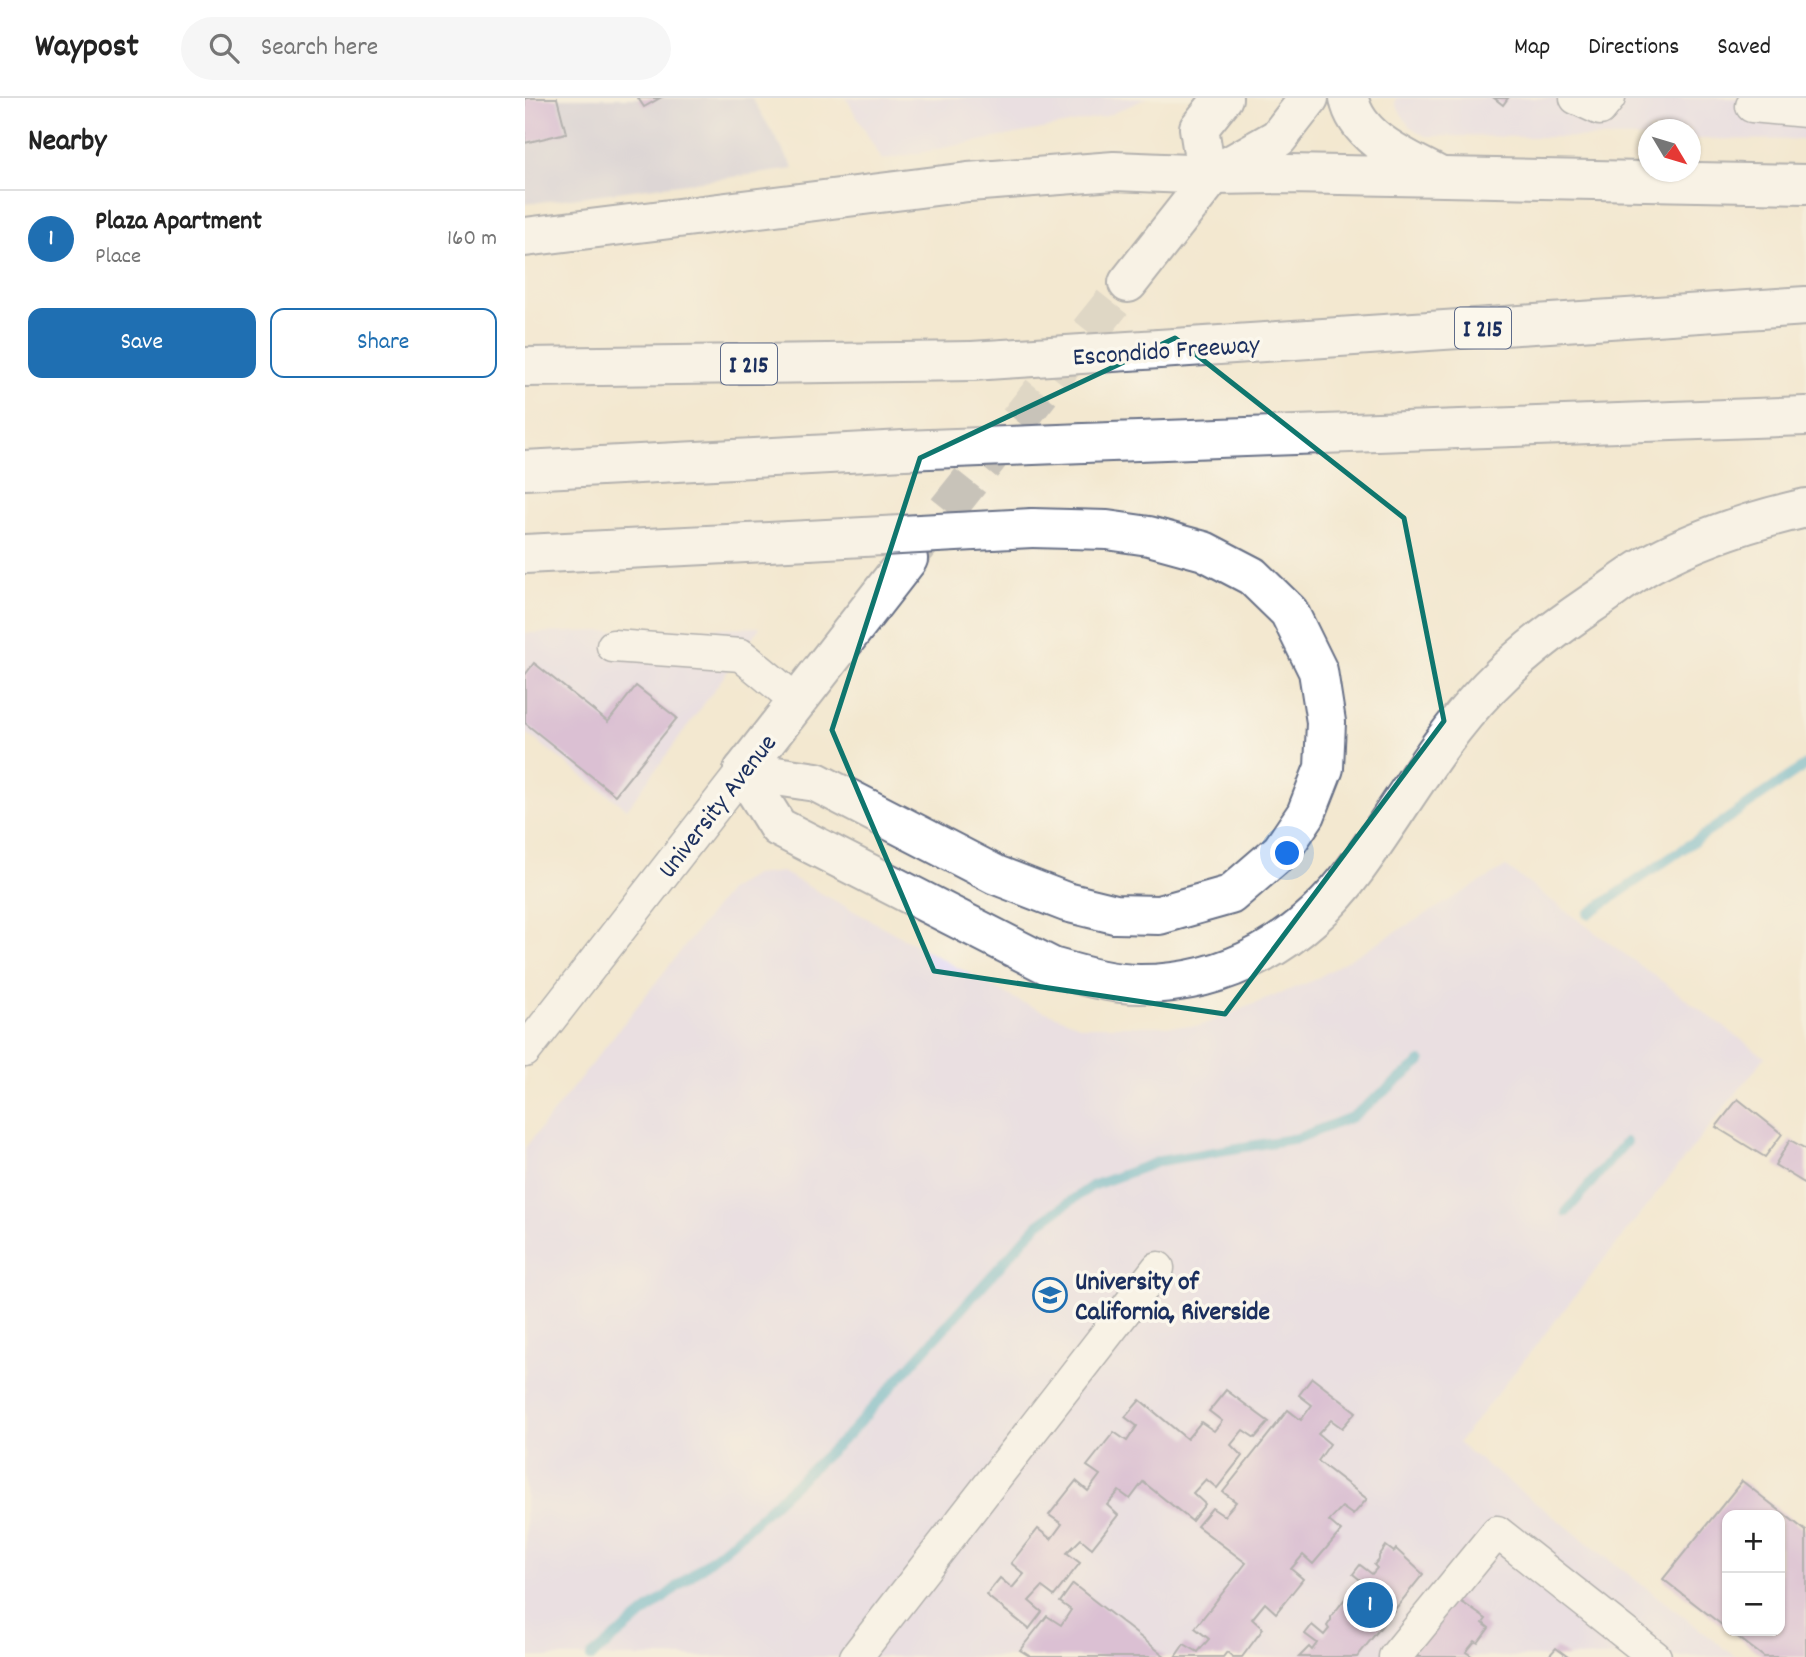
<!DOCTYPE html>
<html lang="en">
<head>
<meta charset="utf-8">
<style>
	body { margin:0; font-family:Dekko,sans-serif; background:#f6f6f6; color:#222 }
	.controls { position:absolute; right:21px; bottom:21px; display:grid; overflow:hidden; border-radius:14px; box-shadow:0 2px 5px #0004 }
	.controls button { width:63px; height:63px; display:grid; place-items:center; padding:0; border:0; border-bottom:2px solid #e0e0e0; background:#fff; color:#222; font:35px sans-serif }
	.compass { position:absolute; left:1113px; top:21px; width:63px; height:63px; border-radius:50%; background:#fff; box-shadow:0 2px 5px #0004; rotate:128deg }
	.you { position:absolute; left:763px; top:756px; width:24px; height:24px; margin:-18px; border:5px solid #fff; border-radius:50%; background:#1a73e8; box-shadow:0 0 0 10px #1a73e833 }
	.badge { display:grid; place-items:center; width:46px; height:46px; border-radius:50%; background:#1f6fb2; color:#fff; font-size:23px; font-weight:700 }
	.pin { position:absolute; translate:-50% -50%; border:4px solid #fff; box-shadow:0 2px 7px #0006 }
	.list { margin:0; padding:0; list-style:none }
	h2 { display:flex; justify-content:space-between; align-items:center; height:91px; margin:0; padding:0 28px; font-size:30px }
	h2 small { font-size:23px; font-weight:400; color:#767676 }
	.list li { display:grid; grid-template-columns:46px 1fr auto; gap:21px; align-items:center; box-sizing:border-box; height:98px; padding:0 28px; border-top:2px solid #e0e0e0 }
	.list b { display:block; font-size:26px; white-space:nowrap }
	.list p { margin:0; font-size:23px; white-space:nowrap; color:#767676 }
	.list em { font-size:23px; font-style:normal; color:#767676 }
	.actions { display:flex; gap:14px; padding:21px 28px }
	.actions a { flex:1; padding:16px 0; border:2px solid #1f6fb2; border-radius:14px; text-align:center; font-size:24px; color:#1f6fb2 }
	.actions .main { background:#1f6fb2; color:#fff }
	.icon { flex:none; width:38px; height:38px; fill:none; stroke:currentColor; stroke-width:2; stroke-linecap:round; stroke-linejoin:round }
	.map { position:relative; flex:none; width:1281px; height:1559px; overflow:hidden }
	header { display:flex; align-items:center; gap:42px; box-sizing:border-box; height:98px; padding:0 35px; background:#fff; border-bottom:2px solid #e0e0e0 }
	header strong { font-size:33px }
	nav { display:flex; gap:38px; margin-inline-start:auto; font-size:24px }
	.search { width:490px; height:63px; background:#f6f6f6; display:flex; align-items:center; gap:18px; box-sizing:border-box; padding:0 24px; border-radius:38px; color:#767676; font-size:26px }
	main { display:flex }
	aside { flex:1; background:#fff }
	.map>svg:first-child { display:block }
</style>
</head>
<body>
<header>
<strong>Waypost</strong>
<div class="search"><svg class="icon" aria-label="search" viewBox="0 0 24 24"><circle cx="10" cy="10" r="6"/><path d="M15 15l6 6"/></svg>Search here</div>
<nav><a>Map</a><a>Directions</a><a>Saved</a></nav>
</header>
<main>
<aside>
<h2>Nearby<small></small></h2>
<ul class="list">
<li><span class="badge">1</span><div><b>Plaza Apartment</b><p>Place</p></div><em>160 m</em></li>
</ul>
<div class="actions"><a class="main">Save</a><a>Share</a></div>
</aside>
<div class="map">
<svg width="1281" height="1559" viewBox="0 0 1281 1559">
	<rect width="100%" height="100%" fill="#fbf7ec"/>
	<filter id="ink" filterUnits="userSpaceOnUse"><feTurbulence type="fractalNoise" baseFrequency=".0143" numOctaves="2"/><feDisplacementMap in="SourceGraphic" scale="14" xChannelSelector="R" yChannelSelector="G"/><feConvolveMatrix kernelMatrix="1 2 1 2 8 2 1 2 1" color-interpolation-filters="sRGB"/></filter>
	<filter id="wash" filterUnits="userSpaceOnUse"><feTurbulence type="fractalNoise" baseFrequency=".00686" numOctaves="4" result="noise"/><feDisplacementMap in="SourceGraphic" scale="28" xChannelSelector="R" yChannelSelector="G"/><feGaussianBlur stdDeviation="1.57" result="paint"/><feColorMatrix in="noise" values="0 0 0 0 0 0 0 0 0 0 0 0 0 0 0 0 0 1.4 0 .05"/><feComposite in="paint" operator="in"/></filter>
	<g filter="url(#wash)">
		<rect width="100%" height="100%" fill="#f3e8d0"/>
		<g fill="#dfd5f5">
			<polygon points="321,0 622,0 579,19 357,62"/>
			<polygon points="871,0 1281,0 1281,42 1166,41 1166,32 1124,32 1123,40 900,38 884,28 870,6"/>
			<polygon points="235,529 102,711 0,634 0,535"/>
			<polygon points="981,769 1240,959 933,1345 1211,1559 0,1559 0,1050 204,792 229,777 257,774 496,904 557,928 674,928 789,882"/>
		</g>
		<polygon fill="#c3c1db" points="0,0 227,0 269,71 0,106"/>
		<g fill="none" stroke-linecap="round" stroke-linejoin="round">
			<g stroke="#4eadcd" stroke-width="10">
				<polyline points="1063,816 1281,667"/>
				<polyline points="1041,1114 1101,1044"/>
				<polyline points="66,1559 211,1441 325,1335 513,1126 567,1088 635,1063 773,1040 827,1019 896,964"/>
			</g>
		</g>
		<g id="blocks">
			<g fill="#be91d7">
				<polygon points="0,0 32,0 41,35 0,45"/>
				<polygon points="113,0 135,0 119,9"/>
				<polygon points="969,0 983,0 978,7"/>
				<polygon points="9,565 83,624 111,588 152,620 90,697 0,625 0,577"/>
				<polygon points="1213,1001 1257,1036 1240,1059 1191,1029"/>
				<polygon points="1265,1042 1281,1051 1281,1086 1250,1067"/>
				<polygon points="787,1280 831,1314 817,1330 806,1322 793,1336 805,1346 793,1363 842,1401 828,1417 817,1409 804,1423 816,1433 788,1466 778,1457 766,1471 778,1481 751,1515 740,1505 727,1521 738,1531 717,1559 708,1559 702,1554 698,1559 650,1559 659,1546 673,1554 684,1541 670,1530 721,1465 672,1428 687,1410 699,1418 711,1404 698,1394 763,1312 776,1322 787,1307 774,1297"/>
				<polygon points="701,1292 744,1324 730,1340 718,1332 706,1347 717,1358 692,1390 681,1381 668,1395 680,1406 667,1423 618,1384 605,1401 594,1393 582,1407 593,1417 567,1450 556,1441 542,1455 555,1465 529,1498 517,1489 504,1503 517,1514 504,1531 461,1497 475,1480 487,1490 499,1476 486,1465 513,1431 526,1441 537,1426 524,1417 551,1383 563,1393 575,1377 562,1368 589,1334 602,1343 612,1328 600,1319 615,1302 662,1341 676,1324 689,1333 697,1323 684,1313"/>
				<polygon points="1217,1383 1281,1433 1281,1559 1239,1559 1205,1533 1255,1533 1255,1417 1202,1417 1202,1531 1138,1481"/>
				<polygon points="861,1448 869,1454 871,1451 898,1476 832,1559 774,1559 784,1549 787,1552 792,1545 780,1536 787,1527 799,1537 804,1531 802,1528 806,1522 806,1519 826,1493 832,1488 835,1492 839,1485 828,1476 835,1467 847,1476 852,1470 849,1467 854,1461 854,1458"/>
				<polygon points="548,1486 641,1559 506,1559 495,1552 522,1518 536,1527 546,1512 535,1504"/>
				<polygon points="931,1500 961,1521 958,1525 964,1530 953,1545 950,1543 941,1554 948,1559 883,1559"/>
				<polygon points="1031,1550 1043,1559 1023,1559"/>
			</g>
		</g>
	</g>
	<g filter="url(#ink)">
		<use href="#blocks" fill-opacity="0" stroke="#677086" stroke-width="2"/>
		<g fill="none" stroke-linecap="round" stroke-linejoin="round">
			<polyline stroke="#c8c3b9" stroke-width="38" stroke-dasharray="38 19" stroke-linecap="butt" points="386,457 603,185"/>
			<g stroke="#677086" stroke-width="35">
				<g id="minor">
					<polyline points="1051,0 1075,11 1084,0"/>
					<polyline points="1227,8 1281,13"/>
					<polyline points="88,548 216,557 272,603"/>
					<polyline points="0,953 218,673"/>
					<polyline points="331,1559 633,1170"/>
					<polyline points="870,1559 972,1434 1130,1559"/>
				</g>
			</g>
			<g stroke="#677086" stroke-width="42">
				<g id="major">
					<polyline points="688,77 678,55 674,30 698,0"/>
					<polyline points="603,185 688,77 753,40 784,0"/>
					<polyline points="218,673 383,461"/>
				</g>
			</g>
			<g stroke="#677086" stroke-width="42">
				<g id="highway">
					<path d="M824,0C831,40 880,60 912,77"/>
					<polyline points="0,139 443,84 589,73 688,77 764,76 1281,86"/>
					<polyline points="634,251 1281,208"/>
					<polyline points="0,269 447,263"/>
					<polyline points="559,345 1281,318"/>
					<polyline points="0,372 379,352"/>
					<polyline points="0,456 283,442"/>
					<path d="M218,673L253,729L527,869C555,877 585,886 615,886C704,886 778,843 830,772C876,710 909,646 964,589C995,557 1029,531 1066,506C1086,493 1106,476 1127,465C1175,439 1228,422 1281,410"/>
					<polyline points="218,673 291,684 471,777 541,804 590,816 634,817 705,797 756,753 781,716 799,670 801,624 793,573 764,514 727,478 679,453 624,438 582,432 507,430"/>
				</g>
			</g>
			<use href="#minor" stroke="#fff" stroke-width="32"/>
			<use href="#major" stroke="#fff" stroke-width="38"/>
			<use href="#highway" stroke="#fff" stroke-width="38"/>
			<g stroke="#677086" stroke-width="42" stroke-linecap="butt">
				<g id="highway-bridge">
					<polyline points="447,263 634,251"/>
					<polyline points="379,352 559,345"/>
					<polyline points="283,442 507,430"/>
				</g>
			</g>
			<use href="#highway-bridge" stroke="#fff" stroke-width="38"/>
		</g>
	</g>
	<path d="M0 0H1281V1559H0ZM650,240L879,420L919,623L700,916L409,873L307,632L395,360Z" fill="#f3e8d0" fill-opacity=".55" fill-rule="evenodd"/>
	<path fill="none" stroke="#0f766e" stroke-width="5" stroke-linejoin="round" d="M650,240L879,420L919,623L700,916L409,873L307,632L395,360Z"/>
	<defs>
		<g id="university-ring" transform="scale(1.75)"><circle r="9.5" fill="#fbf7ec" stroke="#1f6fb2" stroke-width="1.5"/><path d="M0-5L7-2L0 1L-7-2ZM-4 1L0 2.5L4 1V4Q0 6-4 4Z" fill="#1f6fb2"/></g>
	</defs>
	<g fill-rule="evenodd">
		<use href="#university-ring" x="525" y="1197"/>
	</g>
	<g text-anchor="middle" stroke-width="7" stroke-linejoin="round" paint-order="stroke">
		<g fill="#fbf7ec" stroke="#5e6b89" stroke-width="2">
			<rect x="930" y="209.5" width="56" height="41" rx="5"/>
			<rect x="196" y="245.5" width="56" height="41" rx="5"/>
		</g>
		<g font-size="24" font-weight="bold" fill="#1b2f5e">
			<text x="958" y="238">I 215</text>
			<text x="224" y="274">I 215</text>
		</g>
		<g font-size="26" fill="#1b2f5e" stroke="#fbf7ec">
			<text transform="translate(641 251) rotate(-4)" y="9">Escondido Freeway</text>
			<text transform="translate(191 707) rotate(-52)" y="9">University Avenue</text>
		</g>
		<g font-size="26" font-weight="bold" fill="#1b2f5e" stroke="#fbf7ec" text-anchor="start">
			<text x="550" y="1191">University of<tspan x="550" dy="30">California, Riverside</tspan></text>
		</g>
	</g>
</svg>
<div class="controls">
<button>+</button>
<button>−</button>
</div>
<svg class="compass" viewBox="-18 -18 36 36"><path d="M0-13l5 13h-10z" fill="#e53935"/><path d="M0 13l5-13h-10z" fill="#767676"/></svg>
<div class="you"></div>
<div class="pin badge" style="left:845px;top:1507px">1</div>
</div>
</main>
</body>
</html>
